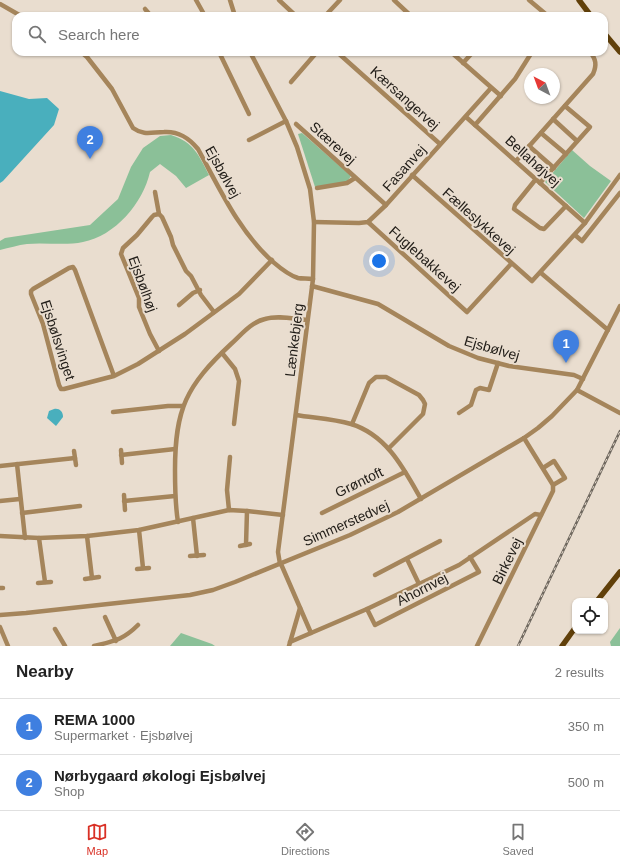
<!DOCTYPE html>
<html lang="en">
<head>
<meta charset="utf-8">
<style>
	body { margin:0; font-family:Helvetica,sans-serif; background:#f2f2f2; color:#222 }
	.controls { position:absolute; right:12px; bottom:12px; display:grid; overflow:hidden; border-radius:8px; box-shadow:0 1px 3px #0004 }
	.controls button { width:36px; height:36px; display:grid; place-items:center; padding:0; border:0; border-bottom:1px solid #e0e0e0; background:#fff; color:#222; font:20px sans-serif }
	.compass { position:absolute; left:524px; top:68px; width:36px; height:36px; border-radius:50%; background:#fff; box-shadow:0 1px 3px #0004; rotate:319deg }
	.you { position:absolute; left:379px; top:261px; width:14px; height:14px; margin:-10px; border:3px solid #fff; border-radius:50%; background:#1a73e8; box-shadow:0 0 0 6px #1a73e833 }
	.badge { display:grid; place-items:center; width:26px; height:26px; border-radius:50%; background:#d93025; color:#fff; font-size:13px; font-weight:700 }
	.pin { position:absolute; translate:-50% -33px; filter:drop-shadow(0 1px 2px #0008) }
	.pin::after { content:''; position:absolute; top:21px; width:14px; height:12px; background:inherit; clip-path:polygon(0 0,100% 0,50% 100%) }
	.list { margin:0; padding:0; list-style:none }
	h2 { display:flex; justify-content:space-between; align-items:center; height:52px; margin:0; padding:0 16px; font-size:17px }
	h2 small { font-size:13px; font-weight:400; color:#767676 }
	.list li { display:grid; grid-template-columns:26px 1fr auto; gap:12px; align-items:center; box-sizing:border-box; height:56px; padding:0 16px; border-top:1px solid #e0e0e0 }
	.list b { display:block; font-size:15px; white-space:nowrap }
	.list p { margin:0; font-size:13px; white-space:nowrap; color:#767676 }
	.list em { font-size:13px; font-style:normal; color:#767676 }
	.icon { flex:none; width:22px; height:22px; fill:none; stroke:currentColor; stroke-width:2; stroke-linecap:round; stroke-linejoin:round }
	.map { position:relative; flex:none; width:620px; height:646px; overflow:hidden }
	.search { position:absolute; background:#fff; box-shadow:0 1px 3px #0004; left:12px; right:12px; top:12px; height:44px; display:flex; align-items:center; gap:10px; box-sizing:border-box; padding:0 14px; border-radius:12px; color:#767676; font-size:15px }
	.sheet { height:164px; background:#fff }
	nav { display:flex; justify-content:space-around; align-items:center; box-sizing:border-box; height:56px; border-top:1px solid #e0e0e0; background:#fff; font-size:11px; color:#767676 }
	nav a { display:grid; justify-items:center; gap:2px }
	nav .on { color:#d93025 }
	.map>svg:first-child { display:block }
</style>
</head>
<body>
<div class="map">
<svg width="620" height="646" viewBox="0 0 620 646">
	<rect width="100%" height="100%" fill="#e9ddcf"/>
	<g fill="#8bc098">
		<polygon points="302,133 351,176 347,182 315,187 298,134"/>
		<path d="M171,135C194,142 199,156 209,175L186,188L176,176L160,164L150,172C143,203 115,236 83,242C65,246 45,242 27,244C18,245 9,248 0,250V241L5,238L90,225L118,199L131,167L143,148L160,136Z"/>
		<polygon points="572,150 590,166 611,181 584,218 545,182"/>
		<polygon points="620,628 620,646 611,646 610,642"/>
		<polygon points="181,633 212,644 215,646 170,646"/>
	</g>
	<g fill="#49afbd">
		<polygon points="0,91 29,99 47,98 59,109 54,125 3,181 0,183"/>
		<path d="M54,409C59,408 63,411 63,417L56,426L47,418L49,411Z"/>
	</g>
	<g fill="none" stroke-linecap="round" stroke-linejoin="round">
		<g stroke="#a5855b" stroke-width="4.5">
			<polyline points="196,0 205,16"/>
			<polyline points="230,0 235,16"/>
			<polyline points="279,0 296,16"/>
			<polyline points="394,0 411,16"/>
			<polyline points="529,0 548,16"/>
			<polyline points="0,4 21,16"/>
			<polyline points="145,9 151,16"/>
			<polyline points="325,16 340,0"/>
			<path d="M81,52L87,57L112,89L133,128C144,136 152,132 164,132C179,131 189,138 198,149C220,189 238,230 272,261C279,267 288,275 298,278C302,279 308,278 313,279"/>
			<polyline points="183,52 184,53 187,52"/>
			<polyline points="219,52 249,114"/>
			<polyline points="250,52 286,121 297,147 310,189 314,222 313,279 278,552 280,564"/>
			<polyline points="337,52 440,144"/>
			<polyline points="451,52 501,96"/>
			<polyline points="463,63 473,52"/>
			<polyline points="291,82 317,52"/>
			<polyline points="466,117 585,223"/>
			<polyline points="553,119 577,141"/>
			<polyline points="296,124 386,205"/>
			<polyline points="475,125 515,79 532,52"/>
			<polyline points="541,133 566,154"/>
			<polyline points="249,140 286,121"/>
			<polyline points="529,146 554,168"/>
			<path d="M516,161L593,74C597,65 596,59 590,52"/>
			<polyline points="412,175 532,281 585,223 620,175"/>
			<polyline points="536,179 515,205 514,209 540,228 544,229 566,206"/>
			<polyline points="540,183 590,127 565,106"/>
			<polyline points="317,188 347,183 355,178"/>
			<polyline points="155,192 159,214"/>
			<polyline points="314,222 359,223 368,222 386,205 491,88"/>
			<polyline points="368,222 467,312 511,264"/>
			<polyline points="575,235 582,241 620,193"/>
			<polyline points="541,273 608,330"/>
			<polyline points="312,286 378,304 449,346 478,358 509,366 574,375 583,379"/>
			<polyline points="179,305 193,293 200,290"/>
			<polyline points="159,351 150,334 139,307 139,298 121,254 123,248 137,235 152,217 154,215 159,214 162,217 171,237 173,245 186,271 191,276 201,295 214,312"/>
			<polyline points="222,353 235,369 239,381 234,424"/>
			<polyline points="114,376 75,270 73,267 69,268 33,289 31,291 31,294 43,324 59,385 61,389 64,389 114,376 138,364 185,334 239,294 272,260"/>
			<polyline points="577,390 620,413"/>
			<polyline points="113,412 168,406 183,406"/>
			<polyline points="459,413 471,405 476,390 480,388 489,390 498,363"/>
			<path d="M296,415C314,418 333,419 351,424C387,435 404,469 421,499"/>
			<polyline points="352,424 369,383 376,377 386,377 419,395 423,400 425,404 423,414 389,448"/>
			<polyline points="121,450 122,463"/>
			<polyline points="74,451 76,465"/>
			<polyline points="121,455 175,449"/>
			<polyline points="17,464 25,538"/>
			<polyline points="0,466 75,458"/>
			<polyline points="543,468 554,461 565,478 553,485"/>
			<polyline points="124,495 125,510"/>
			<polyline points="0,501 20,499"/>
			<polyline points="124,501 175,496"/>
			<polyline points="229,510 227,490 230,457"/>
			<polyline points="22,513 80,506"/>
			<polyline points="322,513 405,472"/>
			<polyline points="193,518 197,556"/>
			<path d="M178,522C175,504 175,488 175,470C175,409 186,386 231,344C241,335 251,322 265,319C278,315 294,319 307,320"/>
			<polyline points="139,530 143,568"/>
			<polyline points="0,536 39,538 87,536 139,530 229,510 247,511 283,515"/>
			<polyline points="87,536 92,578"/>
			<polyline points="39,538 45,582"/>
			<polyline points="246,545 247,511"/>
			<polyline points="240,546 250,544"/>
			<polyline points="190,556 204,555"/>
			<polyline points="407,559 419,584"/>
			<polyline points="281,564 311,633"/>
			<polyline points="137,569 149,568"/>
			<polyline points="375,575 440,541"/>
			<polyline points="85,579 99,577"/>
			<polyline points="38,583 51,582"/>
			<polyline points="0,588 3,588"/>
			<polyline points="367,609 375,625 479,572 470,557"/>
			<polyline points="0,615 26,613 190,595 213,590 235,582 350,535 398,512 524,438 538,428 552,416 577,390 620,306"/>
			<polyline points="105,617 116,641"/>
			<polyline points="0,627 8,646"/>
			<polyline points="55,629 65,646"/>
			<polyline points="290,642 367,609 459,565 535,514 541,515"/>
			<path d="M94,646C114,641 123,640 138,625"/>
			<polyline points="289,646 300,608"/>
			<polyline points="477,646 553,491 553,485 524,438"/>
		</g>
		<g stroke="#61400a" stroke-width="5.5">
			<polyline points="579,0 591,16"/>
			<polyline points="604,33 620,52"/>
			<polyline points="597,601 620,572"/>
			<polyline points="562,646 575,628"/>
		</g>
		<g stroke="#6e675e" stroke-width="2.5">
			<polyline id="rail" points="518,646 620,431"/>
		</g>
		<use href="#rail" stroke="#e9ddcf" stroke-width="1" stroke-dasharray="3" stroke-linecap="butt"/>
	</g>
	<g text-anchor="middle" stroke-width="4" stroke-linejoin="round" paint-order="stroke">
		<g font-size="14" fill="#201c17" stroke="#e9ddcf">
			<text transform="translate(405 98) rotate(42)" y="5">Kærsangervej</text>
			<text transform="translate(333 143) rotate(42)" y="5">Stærevej</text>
			<text transform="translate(533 161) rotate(42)" y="5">Bellahøjvej</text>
			<text transform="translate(404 168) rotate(-48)" y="5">Fasanvej</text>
			<text transform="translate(223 172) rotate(61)" y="5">Ejsbølvej</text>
			<text transform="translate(479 221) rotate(42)" y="5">Fælleslykkevej</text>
			<text transform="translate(425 259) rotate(42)" y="5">Fuglebakkevej</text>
			<text transform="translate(143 284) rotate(70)" y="5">Ejsbølhøj</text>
			<text transform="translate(58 340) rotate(72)" y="5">Ejsbølsvinget</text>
			<text transform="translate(294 340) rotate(-83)" y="5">Lænkebjerg</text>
			<text transform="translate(492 348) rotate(16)" y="5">Ejsbølvej</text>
			<text transform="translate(359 482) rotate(-26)" y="5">Grøntoft</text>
			<text transform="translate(346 523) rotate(-24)" y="5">Simmerstedvej</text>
			<text transform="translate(507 561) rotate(-64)" y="5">Birkevej</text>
			<text transform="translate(422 589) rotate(-27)" y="5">Ahornvej</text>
		</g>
	</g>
</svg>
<div class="controls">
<button><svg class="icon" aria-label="locate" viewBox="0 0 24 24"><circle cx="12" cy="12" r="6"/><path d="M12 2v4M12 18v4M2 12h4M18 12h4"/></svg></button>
</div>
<svg class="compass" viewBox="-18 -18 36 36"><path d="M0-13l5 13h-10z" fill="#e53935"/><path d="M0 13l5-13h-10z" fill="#767676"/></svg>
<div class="you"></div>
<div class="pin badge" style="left:566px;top:363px;background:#3f7fe0">1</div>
<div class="pin badge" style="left:90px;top:159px;background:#3f7fe0">2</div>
<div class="search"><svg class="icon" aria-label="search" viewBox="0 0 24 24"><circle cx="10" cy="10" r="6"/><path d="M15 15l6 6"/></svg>Search here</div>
</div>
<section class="sheet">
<h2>Nearby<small>2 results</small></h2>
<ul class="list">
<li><span class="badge" style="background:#3f7fe0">1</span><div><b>REMA 1000</b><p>Supermarket · Ejsbølvej</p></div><em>350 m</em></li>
<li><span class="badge" style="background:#3f7fe0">2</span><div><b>Nørbygaard økologi Ejsbølvej</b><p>Shop</p></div><em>500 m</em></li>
</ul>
</section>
<nav>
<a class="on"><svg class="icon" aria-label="map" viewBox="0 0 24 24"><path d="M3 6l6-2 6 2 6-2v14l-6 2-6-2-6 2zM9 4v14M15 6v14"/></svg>Map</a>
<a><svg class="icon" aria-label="directions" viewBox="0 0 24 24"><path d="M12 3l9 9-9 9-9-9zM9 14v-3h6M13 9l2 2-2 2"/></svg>Directions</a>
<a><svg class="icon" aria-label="saved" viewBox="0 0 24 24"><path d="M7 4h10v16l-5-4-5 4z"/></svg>Saved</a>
</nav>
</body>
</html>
